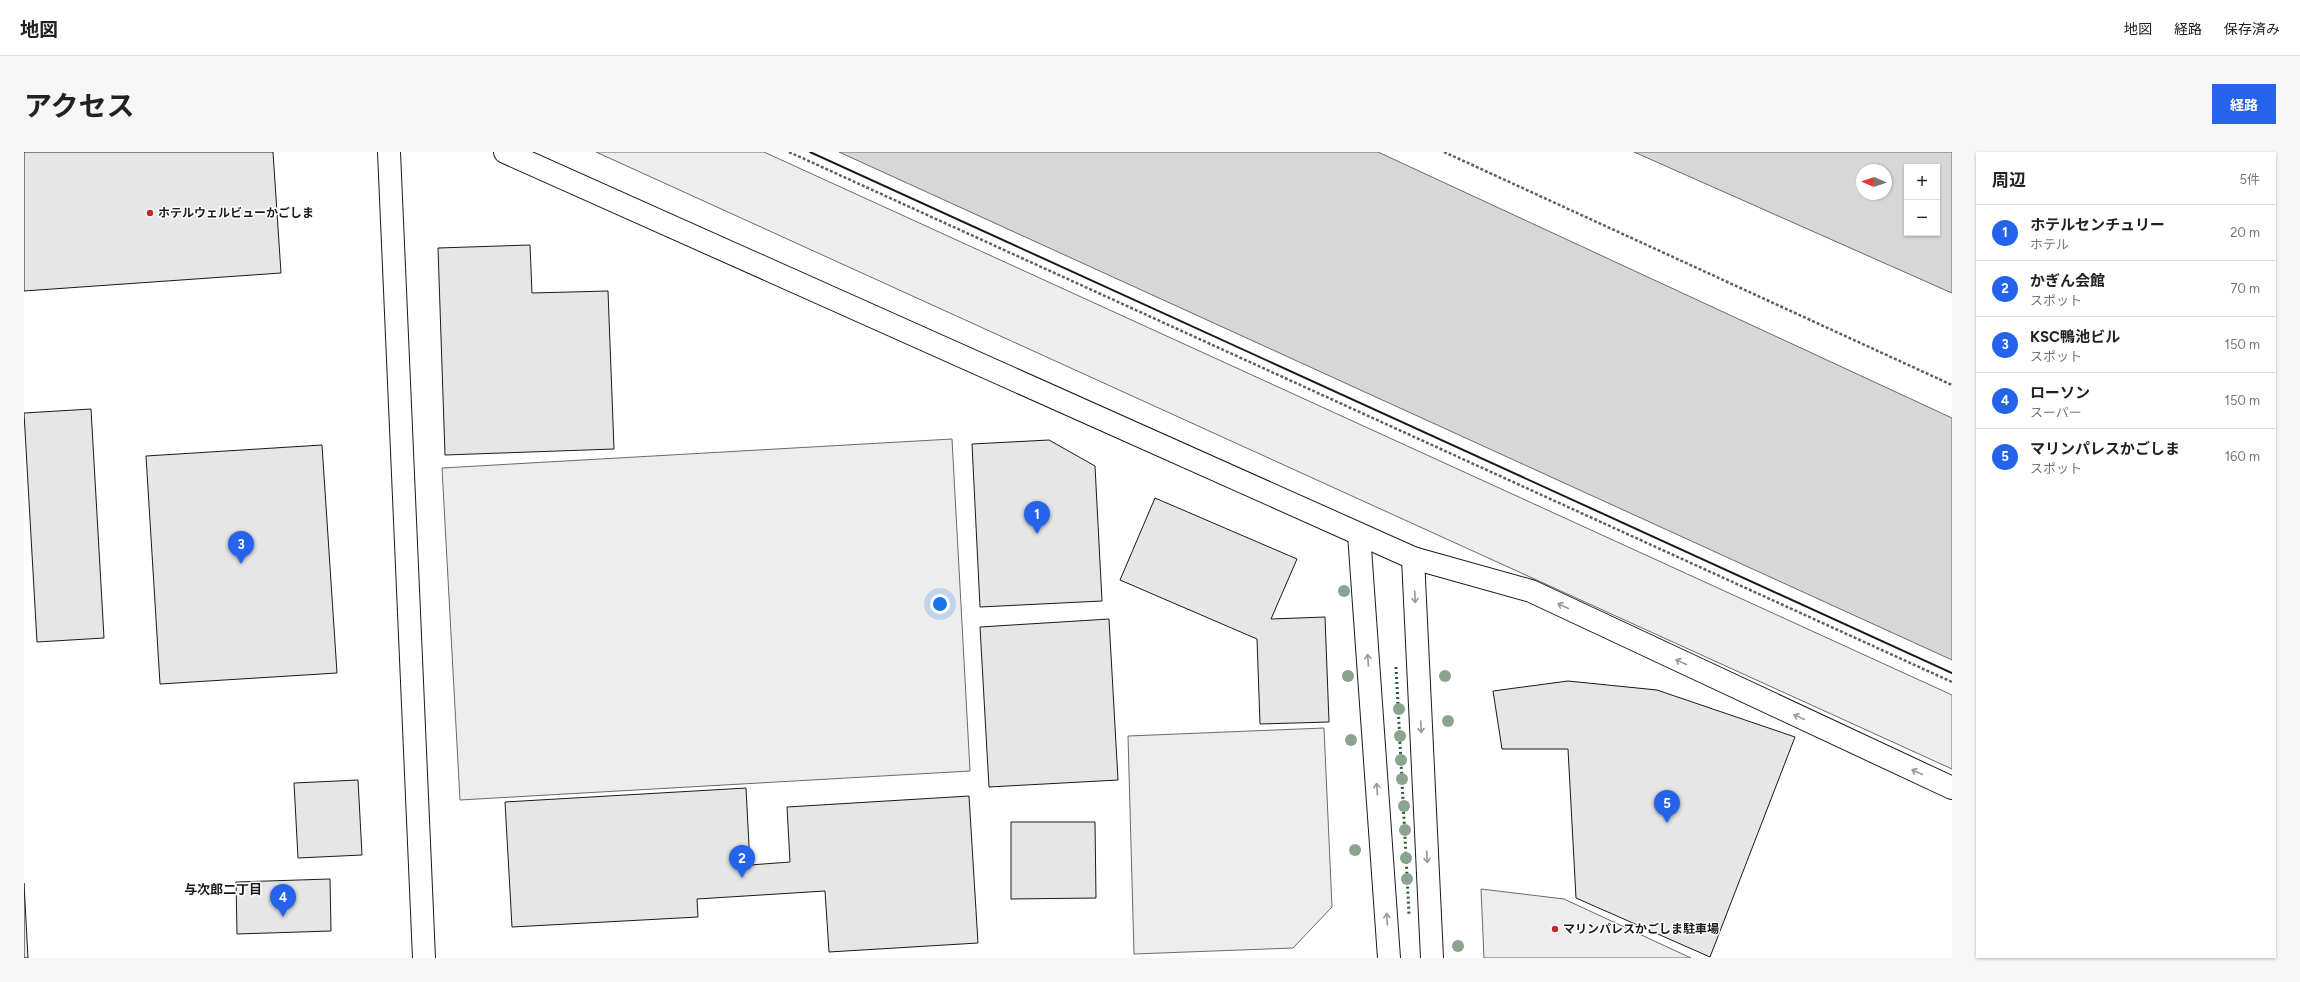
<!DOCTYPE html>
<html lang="ja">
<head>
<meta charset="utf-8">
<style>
	body { margin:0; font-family:Figtree,"Noto Sans JP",sans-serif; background:#f6f6f6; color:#222 }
	.controls { position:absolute; right:12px; top:12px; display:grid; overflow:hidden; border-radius:0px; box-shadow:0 1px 3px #0004 }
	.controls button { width:36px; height:36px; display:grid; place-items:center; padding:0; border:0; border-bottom:1px solid #e0e0e0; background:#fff; color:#222; font:20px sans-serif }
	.compass { position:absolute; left:1832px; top:12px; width:36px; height:36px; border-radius:50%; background:#fff; box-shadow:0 1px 3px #0004; rotate:272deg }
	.you { position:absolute; left:916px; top:452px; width:14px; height:14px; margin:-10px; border:3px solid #fff; border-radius:50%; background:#1a73e8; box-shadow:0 0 0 6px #1a73e833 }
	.badge { display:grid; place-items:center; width:26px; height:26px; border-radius:50%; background:#2563eb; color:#fff; font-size:13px; font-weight:700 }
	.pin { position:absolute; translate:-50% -33px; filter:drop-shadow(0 1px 2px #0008) }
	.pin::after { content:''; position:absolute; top:21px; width:14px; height:12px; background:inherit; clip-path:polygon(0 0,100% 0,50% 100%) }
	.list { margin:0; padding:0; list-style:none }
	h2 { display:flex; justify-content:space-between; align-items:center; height:52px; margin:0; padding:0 16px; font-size:17px }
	h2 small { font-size:13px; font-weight:400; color:#767676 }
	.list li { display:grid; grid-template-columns:26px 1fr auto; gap:12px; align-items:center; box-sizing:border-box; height:56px; padding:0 16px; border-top:1px solid #e0e0e0 }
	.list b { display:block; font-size:15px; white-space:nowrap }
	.list p { margin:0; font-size:13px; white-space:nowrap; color:#767676 }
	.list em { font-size:13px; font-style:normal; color:#767676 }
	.map { position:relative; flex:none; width:1928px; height:806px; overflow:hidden; border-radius:0px }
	header { display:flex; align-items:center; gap:24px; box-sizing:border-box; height:56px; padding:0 20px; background:#fff; border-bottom:1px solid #e0e0e0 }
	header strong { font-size:19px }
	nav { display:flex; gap:22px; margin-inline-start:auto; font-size:14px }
	.intro { display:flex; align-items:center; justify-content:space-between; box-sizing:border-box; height:96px; padding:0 24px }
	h1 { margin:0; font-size:28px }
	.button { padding:10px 18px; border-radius:0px; background:#2563eb; color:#fff; font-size:14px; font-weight:700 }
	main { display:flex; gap:24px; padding:0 24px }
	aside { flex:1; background:#fff; border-radius:0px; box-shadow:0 1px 3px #0004 }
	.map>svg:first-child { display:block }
</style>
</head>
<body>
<header>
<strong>地図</strong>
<nav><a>地図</a><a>経路</a><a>保存済み</a></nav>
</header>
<div class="intro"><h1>アクセス</h1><a class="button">経路</a></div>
<main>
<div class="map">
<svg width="1928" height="806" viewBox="0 0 1928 806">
	<rect width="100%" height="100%" fill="#fff"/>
	<g fill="#ededed" stroke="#6a6a6a">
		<polygon points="572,0 740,0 1928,543 1928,617"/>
		<polygon points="928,287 946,619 436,648 418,316"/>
		<polygon points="1300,576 1308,755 1269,796 1110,802 1104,584"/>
		<polygon points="1457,737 1540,747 1667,806 1460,806"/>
	</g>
	<g fill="#d7d7d7" stroke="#6a6a6a" fill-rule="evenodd">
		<polygon points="815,0 1354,0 1928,266 1928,508"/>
		<path d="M1610,0H1928V141L1921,138ZM1883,15H1913V81H1883ZM1838,18H1862V42H1838Z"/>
	</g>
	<g fill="#e6e6e6" stroke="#1a1a1a">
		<polygon points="0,0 249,0 257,121 0,139"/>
		<polygon points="506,93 508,141 584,139 590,297 421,303 414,96"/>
		<polygon points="67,257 80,486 13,490 0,261"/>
		<polygon points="1025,288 1071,314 1078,449 956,455 948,292"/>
		<polygon points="298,293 313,521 136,532 122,304"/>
		<polygon points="1131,346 1273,407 1247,467 1301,465 1305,570 1236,572 1233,487 1096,428"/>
		<polygon points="1085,467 1094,628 965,635 956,475"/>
		<polygon points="1544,529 1633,538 1771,585 1686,805 1552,746 1544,597 1478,597 1469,539"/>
		<polygon points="334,628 338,703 274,706 270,631"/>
		<polygon points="722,636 726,713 766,710 763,655 945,644 954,791 805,800 801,739 673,747 674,765 488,775 481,650"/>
		<polygon points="987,670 1071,670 1072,746 987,747"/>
		<polygon points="306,727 307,779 213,782 212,730"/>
		<polygon points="0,731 4,806 0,806"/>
	</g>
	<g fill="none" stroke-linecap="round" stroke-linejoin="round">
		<g stroke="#1a1a1a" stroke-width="24">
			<g id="street">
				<polyline points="365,0 400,806"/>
				<polyline points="1389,406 1507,439 1928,636"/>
			</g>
		</g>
		<g stroke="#1a1a1a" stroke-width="24">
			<g id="secondary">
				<polyline points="481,0 1389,406 1408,806"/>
				<polyline points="1335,382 1365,806"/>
			</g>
		</g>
		<g stroke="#5f5f5f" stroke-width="2.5" stroke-dasharray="3 2" stroke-linecap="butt">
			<polyline points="765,0 1928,530"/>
			<polyline points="1420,0 1928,233"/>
		</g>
		<use href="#street" stroke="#fff" stroke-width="22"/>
		<use href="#secondary" stroke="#fff" stroke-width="22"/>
		<polyline stroke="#2b5a34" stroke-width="3" stroke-dasharray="2 3" stroke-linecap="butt" points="1372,515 1385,762"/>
		<polyline stroke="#1a1a1a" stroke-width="2" points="786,0 1928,521"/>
	</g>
	<g fill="#8aa48f">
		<circle cx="1320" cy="439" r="6"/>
		<circle cx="1324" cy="524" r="6"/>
		<circle cx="1421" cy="524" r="6"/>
		<circle cx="1375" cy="557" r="6"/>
		<circle cx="1424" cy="569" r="6"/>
		<circle cx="1376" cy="584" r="6"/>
		<circle cx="1327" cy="588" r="6"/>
		<circle cx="1377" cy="608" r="6"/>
		<circle cx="1378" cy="627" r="6"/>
		<circle cx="1380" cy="654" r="6"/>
		<circle cx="1381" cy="678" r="6"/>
		<circle cx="1331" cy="698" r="6"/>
		<circle cx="1382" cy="706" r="6"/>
		<circle cx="1383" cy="727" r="6"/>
		<circle cx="1434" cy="794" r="6"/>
	</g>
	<defs><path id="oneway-shaft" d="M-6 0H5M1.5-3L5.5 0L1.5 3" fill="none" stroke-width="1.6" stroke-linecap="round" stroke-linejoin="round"/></defs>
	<g stroke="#989898">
		<use href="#oneway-shaft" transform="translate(1391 445) rotate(87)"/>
		<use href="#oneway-shaft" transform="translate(1539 454) rotate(-155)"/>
		<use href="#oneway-shaft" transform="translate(1344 508) rotate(-94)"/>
		<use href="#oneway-shaft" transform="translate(1657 510) rotate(-155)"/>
		<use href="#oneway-shaft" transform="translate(1775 565) rotate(-155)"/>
		<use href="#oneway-shaft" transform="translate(1397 575) rotate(87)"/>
		<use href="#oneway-shaft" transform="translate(1893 620) rotate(-155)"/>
		<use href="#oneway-shaft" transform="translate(1353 637) rotate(-94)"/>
		<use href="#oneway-shaft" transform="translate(1403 705) rotate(87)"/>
		<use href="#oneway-shaft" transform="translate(1363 767) rotate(-94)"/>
	</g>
	<g fill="#c62828" stroke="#fff" stroke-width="1.5">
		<circle cx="126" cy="61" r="4"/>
		<circle cx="1531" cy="777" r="4"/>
	</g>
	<g text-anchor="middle" stroke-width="3" stroke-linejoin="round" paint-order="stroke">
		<g font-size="12" font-weight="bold" fill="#1a1a1a" stroke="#fff" text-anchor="start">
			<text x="134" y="65">ホテルウェルビューかごしま</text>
			<text x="1539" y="781">マリンパレスかごしま駐車場</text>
		</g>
		<g font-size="13" font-weight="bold" fill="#1a1a1a" stroke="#fff">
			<text x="199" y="742">与次郎二丁目</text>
		</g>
	</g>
</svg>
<div class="controls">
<button>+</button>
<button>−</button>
</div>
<svg class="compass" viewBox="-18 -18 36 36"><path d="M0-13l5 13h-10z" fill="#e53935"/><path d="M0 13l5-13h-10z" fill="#767676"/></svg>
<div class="you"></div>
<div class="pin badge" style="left:1013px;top:382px">1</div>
<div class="pin badge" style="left:718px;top:726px">2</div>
<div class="pin badge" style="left:217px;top:412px">3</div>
<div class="pin badge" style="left:259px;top:765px">4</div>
<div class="pin badge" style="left:1643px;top:671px">5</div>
</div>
<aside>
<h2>周辺<small>5件</small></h2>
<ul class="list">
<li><span class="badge">1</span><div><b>ホテルセンチュリー</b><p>ホテル</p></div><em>20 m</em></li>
<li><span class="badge">2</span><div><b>かぎん会館</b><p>スポット</p></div><em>70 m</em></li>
<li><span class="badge">3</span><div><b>KSC鴨池ビル</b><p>スポット</p></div><em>150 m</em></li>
<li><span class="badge">4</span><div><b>ローソン</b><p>スーパー</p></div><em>150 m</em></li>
<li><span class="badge">5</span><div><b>マリンパレスかごしま</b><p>スポット</p></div><em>160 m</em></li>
</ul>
</aside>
</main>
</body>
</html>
